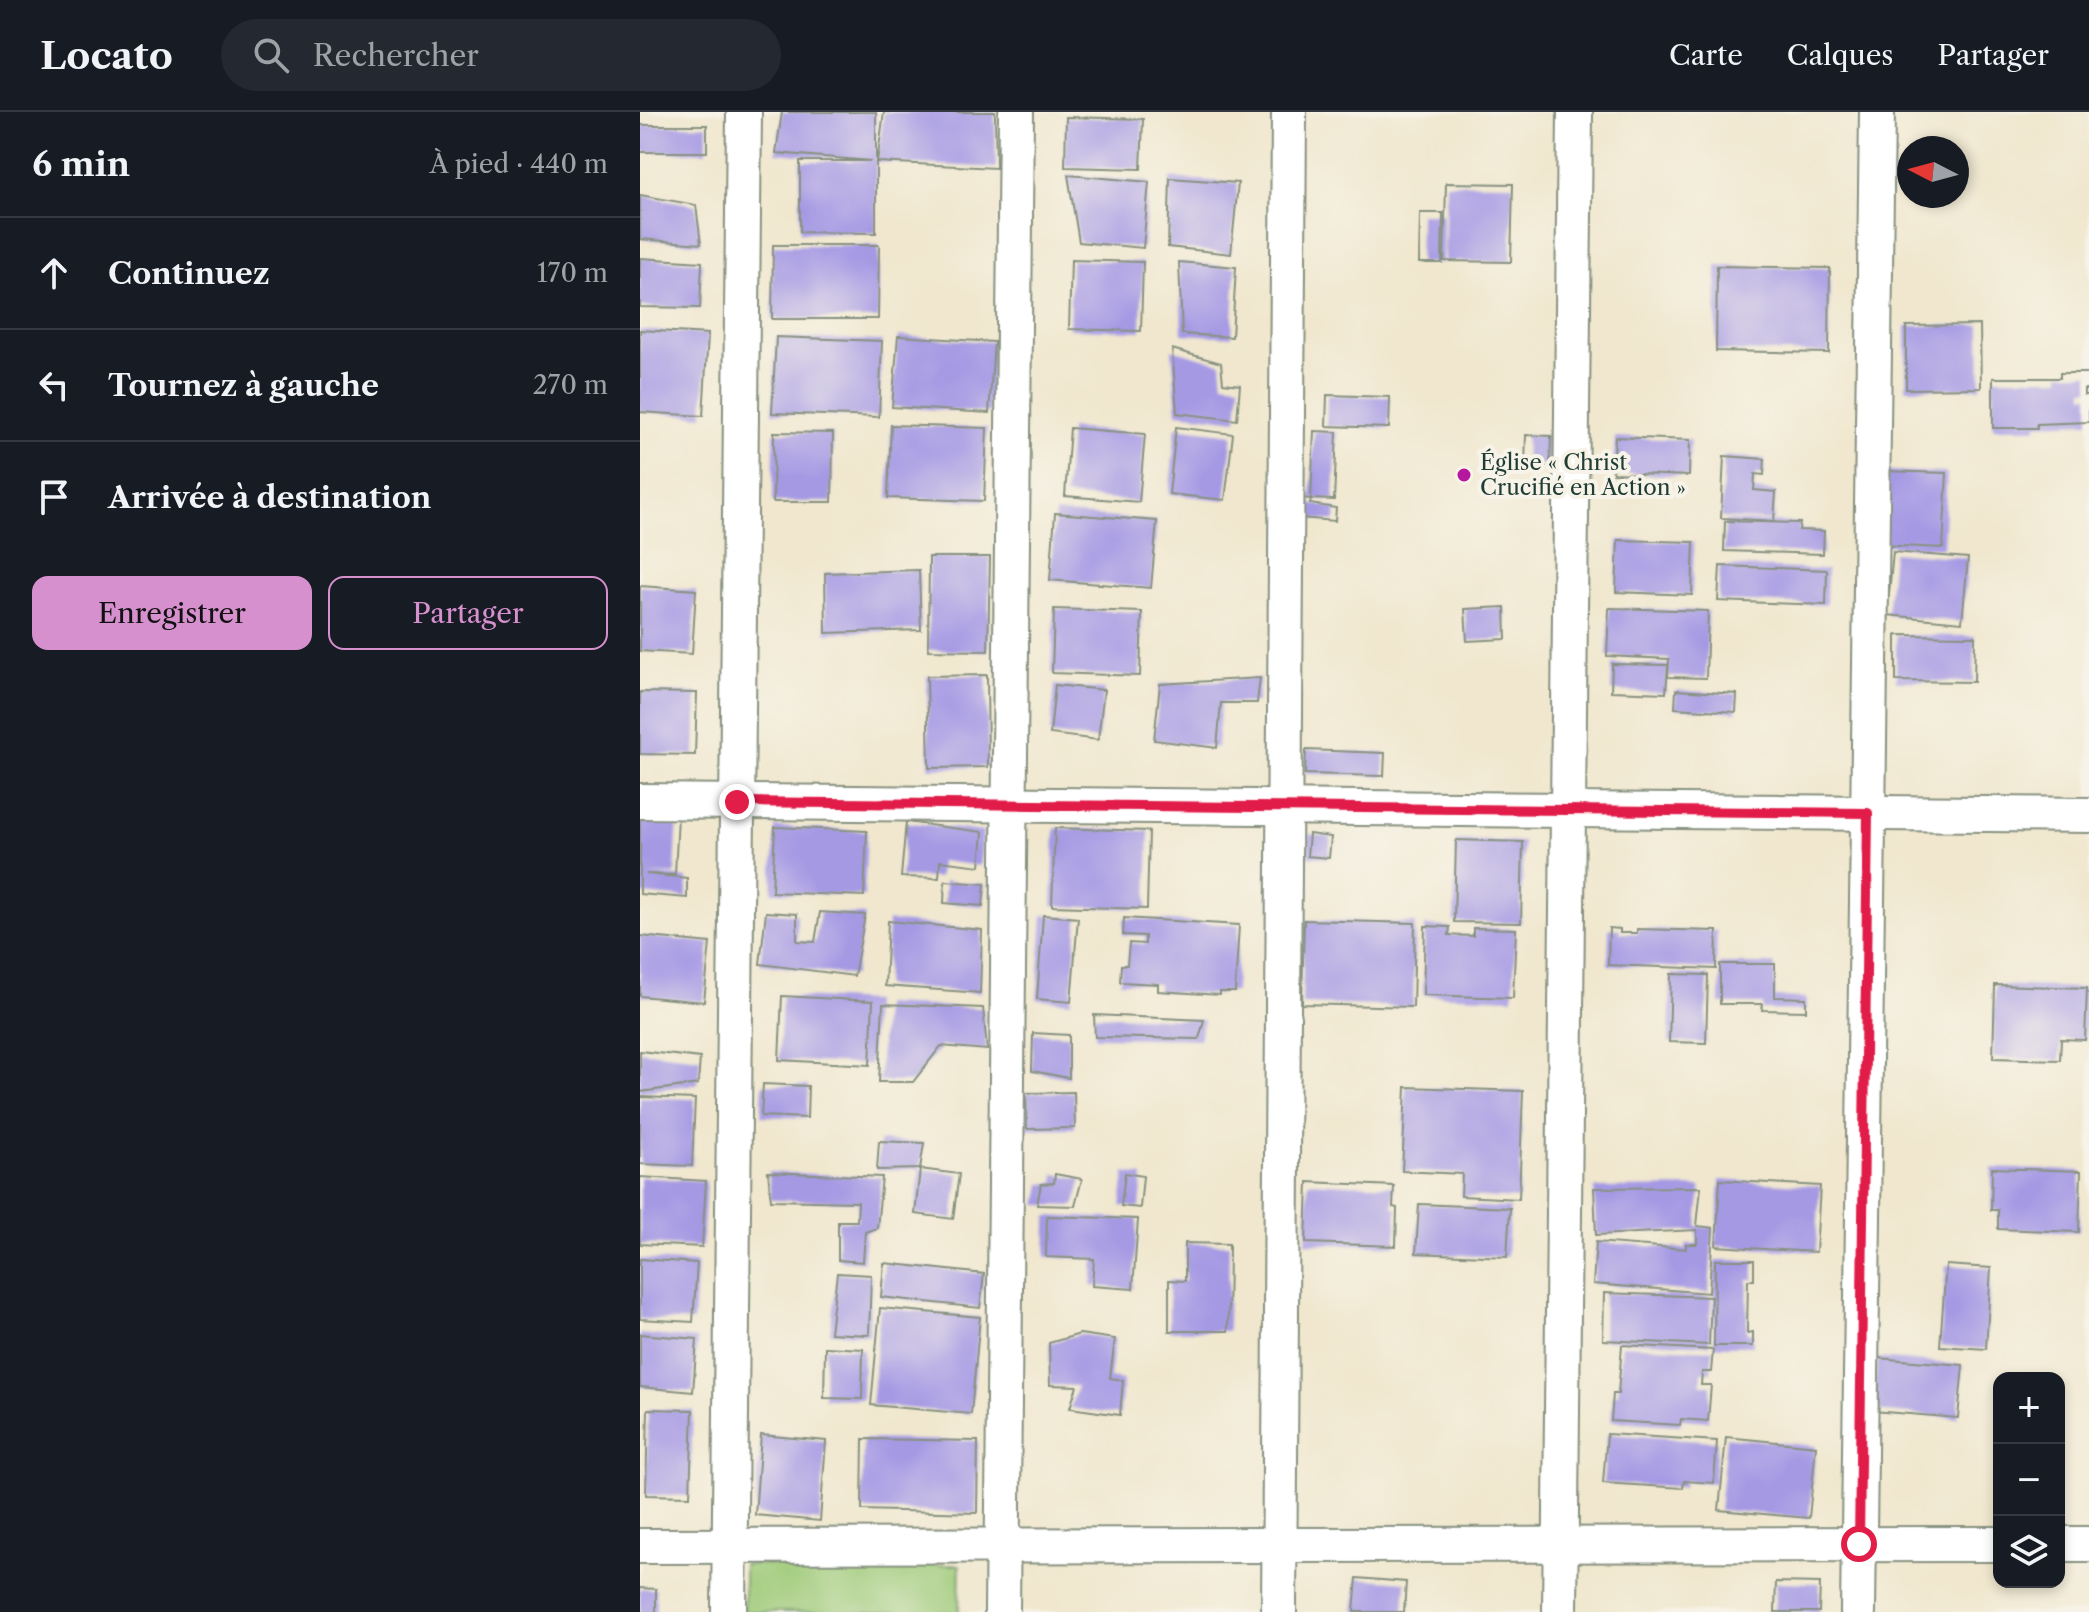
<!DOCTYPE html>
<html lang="fr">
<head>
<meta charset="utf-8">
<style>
	body { margin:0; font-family:"Libre Caslon Text",serif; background:#242831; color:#f1f3f6 }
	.controls { position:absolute; right:24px; bottom:24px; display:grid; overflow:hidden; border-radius:16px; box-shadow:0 4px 12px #0003 }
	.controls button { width:72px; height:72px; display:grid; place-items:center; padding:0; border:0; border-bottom:2px solid #363941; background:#171b24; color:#f1f3f6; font:40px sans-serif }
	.compass { position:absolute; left:1257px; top:24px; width:72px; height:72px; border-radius:50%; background:#171b24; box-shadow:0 4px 12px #0003; rotate:276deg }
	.stop { position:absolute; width:24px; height:24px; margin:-18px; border:6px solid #e11d48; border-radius:50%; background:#fff }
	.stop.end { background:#e11d48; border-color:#fff; box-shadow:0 2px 8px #0008 }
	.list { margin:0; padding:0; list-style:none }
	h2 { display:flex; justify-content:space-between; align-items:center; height:104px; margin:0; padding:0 32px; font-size:34px }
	h2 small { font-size:26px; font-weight:400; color:#9ea1a6 }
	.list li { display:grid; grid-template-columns:52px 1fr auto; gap:24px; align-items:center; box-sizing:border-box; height:112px; padding:0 32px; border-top:2px solid #363941 }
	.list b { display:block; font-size:30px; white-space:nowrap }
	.list em { font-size:26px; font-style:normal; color:#9ea1a6 }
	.actions { display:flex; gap:16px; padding:24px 32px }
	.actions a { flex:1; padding:18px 0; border:2px solid #d690ce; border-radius:16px; text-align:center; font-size:28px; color:#d690ce }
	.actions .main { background:#d690ce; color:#111 }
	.icon { flex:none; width:44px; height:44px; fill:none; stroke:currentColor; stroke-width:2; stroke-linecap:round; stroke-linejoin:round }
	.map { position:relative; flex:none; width:1449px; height:1500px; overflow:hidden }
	header { display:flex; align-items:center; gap:48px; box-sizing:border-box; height:112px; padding:0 40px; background:#171b24; border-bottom:2px solid #363941 }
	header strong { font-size:38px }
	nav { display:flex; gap:44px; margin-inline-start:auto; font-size:28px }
	.search { width:560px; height:72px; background:#242831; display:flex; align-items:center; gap:20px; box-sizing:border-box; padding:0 28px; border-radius:44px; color:#9ea1a6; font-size:30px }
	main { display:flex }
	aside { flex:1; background:#171b24 }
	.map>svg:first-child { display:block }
</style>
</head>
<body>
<header>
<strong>Locato</strong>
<div class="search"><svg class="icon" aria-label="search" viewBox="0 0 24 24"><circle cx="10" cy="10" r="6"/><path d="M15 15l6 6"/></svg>Rechercher</div>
<nav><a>Carte</a><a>Calques</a><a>Partager</a></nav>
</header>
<main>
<aside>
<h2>6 min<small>À pied · 440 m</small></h2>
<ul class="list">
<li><svg class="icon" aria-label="ahead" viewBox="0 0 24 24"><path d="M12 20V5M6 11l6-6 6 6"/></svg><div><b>Continuez</b></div><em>170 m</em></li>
<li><svg class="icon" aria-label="left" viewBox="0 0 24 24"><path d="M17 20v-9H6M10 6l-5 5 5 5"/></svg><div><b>Tournez à gauche</b></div><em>270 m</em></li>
<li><svg class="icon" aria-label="arrive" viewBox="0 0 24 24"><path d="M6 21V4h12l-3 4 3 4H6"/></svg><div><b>Arrivée à destination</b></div></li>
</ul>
<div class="actions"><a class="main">Enregistrer</a><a>Partager</a></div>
</aside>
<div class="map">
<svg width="1449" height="1500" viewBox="0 0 1449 1500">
	<rect width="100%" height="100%" fill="#f7f3e8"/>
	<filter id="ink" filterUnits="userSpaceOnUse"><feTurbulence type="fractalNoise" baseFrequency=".0125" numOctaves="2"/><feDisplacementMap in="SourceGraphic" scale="16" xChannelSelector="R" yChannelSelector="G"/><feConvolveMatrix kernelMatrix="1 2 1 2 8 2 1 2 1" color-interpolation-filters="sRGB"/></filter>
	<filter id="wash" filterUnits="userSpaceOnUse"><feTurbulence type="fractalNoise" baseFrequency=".006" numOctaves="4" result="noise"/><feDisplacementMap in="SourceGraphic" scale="32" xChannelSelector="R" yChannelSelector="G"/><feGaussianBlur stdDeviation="1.8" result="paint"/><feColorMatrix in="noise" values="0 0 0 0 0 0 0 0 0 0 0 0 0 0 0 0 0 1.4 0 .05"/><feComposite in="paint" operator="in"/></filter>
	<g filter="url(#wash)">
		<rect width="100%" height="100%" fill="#f0e7ce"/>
		<polygon fill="#9dca78" stroke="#5e8456" stroke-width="2" points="104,1452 320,1453 319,1500 104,1500"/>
		<g id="blocks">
			<g fill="#a599e4">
				<polygon points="142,0 236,0 236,121 160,120 160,49 231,49 136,41"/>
				<polygon points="244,0 355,0 356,56 237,50"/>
				<polygon points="426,5 503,7 501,57 425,55"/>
				<rect x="0" y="13" width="67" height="27"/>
				<polygon points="428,63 509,70 503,136 439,130"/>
				<polygon points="530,66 598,71 591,142 528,135"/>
				<polygon points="806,71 873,72 871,150 804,149"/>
				<polygon points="0,83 56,93 61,132 0,127"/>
				<polygon points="780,101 803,101 802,151 779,151"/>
				<polygon points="133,133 239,133 238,207 132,207"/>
				<polygon points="0,146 62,150 60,196 0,195"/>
				<polygon points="431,148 503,150 501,219 429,217"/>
				<polygon points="539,150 596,155 592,225 542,222"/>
				<polygon points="1077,154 1190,156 1189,241 1076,239"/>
				<polygon points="1340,213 1341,276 1266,277 1266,214"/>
				<polygon points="0,218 68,222 63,304 0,300"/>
				<polygon points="258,224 354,230 349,301 252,295"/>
				<polygon points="136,225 242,229 239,305 132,301"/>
				<polygon points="532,237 581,251 583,271 600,273 597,308 537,301"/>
				<polygon points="1420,261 1449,261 1449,277 1444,277 1444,283 1449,283 1449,310 1397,312 1397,316 1353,316 1353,266 1420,266"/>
				<polygon points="687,283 750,285 749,316 686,314"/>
				<polygon points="251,313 347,316 344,389 248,386"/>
				<polygon points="536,315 593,322 585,388 529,382"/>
				<polygon points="430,316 505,322 499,390 425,384"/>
				<polygon points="674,319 697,320 694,388 671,387"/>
				<polygon points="134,320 193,321 192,390 133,390"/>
				<polygon points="886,323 911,324 910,354 885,353"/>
				<polygon points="975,325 1050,328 1049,364 973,361"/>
				<polygon points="1084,344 1125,347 1124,363 1115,362 1114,378 1136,380 1134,409 1081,406"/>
				<polygon points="1242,359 1307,361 1303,436 1239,433"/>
				<polygon points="662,386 671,387 670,392 696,396 695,409 660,406"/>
				<polygon points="415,401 517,409 511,476 410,468"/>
				<polygon points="1085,409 1160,411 1159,418 1184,419 1183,442 1084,439"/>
				<polygon points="978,428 1054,430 1052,483 976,480"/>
				<polygon points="1253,440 1328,446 1322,510 1247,503"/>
				<polygon points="289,445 350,445 348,539 288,538"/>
				<polygon points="1080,454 1187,458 1186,493 1078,489"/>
				<polygon points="279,458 281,518 186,521 185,461"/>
				<polygon points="0,474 56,478 52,542 0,539"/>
				<polygon points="865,495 866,527 827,529 825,497"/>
				<polygon points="969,496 1068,499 1066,566 1028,565 1029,547 967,544"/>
				<polygon points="414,497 502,500 500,564 412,561"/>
				<polygon points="1256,523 1335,524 1334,570 1256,569"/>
				<polygon points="972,552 1028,553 1026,581 971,579"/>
				<polygon points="347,563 348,655 289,656 287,564"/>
				<polygon points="620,566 617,591 581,591 577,636 514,628 520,572"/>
				<polygon points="415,573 464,578 458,628 410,622"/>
				<polygon points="1036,578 1097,582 1096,600 1035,596"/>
				<polygon points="0,580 57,581 55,643 0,642"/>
				<polygon points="666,638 745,641 744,664 665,662"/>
				<polygon points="0,702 38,704 35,763 6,762 47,766 47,786 0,782"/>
				<polygon points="266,710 343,720 340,754 300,749 299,766 261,765"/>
				<polygon points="135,715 227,719 224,784 132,780"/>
				<polygon points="415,716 509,719 507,797 412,794"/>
				<polygon points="669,722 691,725 689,746 667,744"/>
				<polygon points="816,728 883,730 881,811 814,810"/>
				<polygon points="305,769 345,772 343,794 304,791"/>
				<polygon points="126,800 157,802 157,829 175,830 180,800 225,803 214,864 120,852"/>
				<polygon points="403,803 438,806 431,890 397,887"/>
				<polygon points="484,806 599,813 595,880 580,880 580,883 518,879 518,872 480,870 481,853 487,853 489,831 505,832 505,824 483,823"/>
				<polygon points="664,808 775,811 773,895 662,892"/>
				<polygon points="248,809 342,818 340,881 245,874"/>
				<polygon points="785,814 810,815 809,823 833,824 833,816 876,817 873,886 783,883"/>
				<polygon points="969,816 980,817 980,821 997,821 997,817 1077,819 1076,857 968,853"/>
				<polygon points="0,824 70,831 64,890 0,884"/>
				<polygon points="1080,852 1135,852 1135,885 1166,886 1166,899 1122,898 1123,892 1080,892"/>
				<polygon points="1031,862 1068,863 1066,931 1029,930"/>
				<polygon points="1355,873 1447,876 1445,928 1421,927 1420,948 1353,946"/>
				<polygon points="142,884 233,889 230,953 139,948"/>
				<polygon points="243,892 343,896 347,938 301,934 273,970 239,970"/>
				<polygon points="454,903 564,908 559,927 455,925"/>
				<polygon points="393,921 429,923 429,966 392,959"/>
				<polygon points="0,939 60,946 58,972 0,980"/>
				<polygon points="123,972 168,974 167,1006 121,1004"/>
				<polygon points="766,975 883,979 879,1087 821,1084 822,1062 762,1059"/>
				<polygon points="434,980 435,1016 387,1017 386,981"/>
				<polygon points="0,985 55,987 52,1054 0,1052"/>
				<polygon points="239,1029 284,1031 280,1057 237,1058"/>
				<polygon points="1352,1056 1441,1059 1439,1120 1358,1117 1358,1098 1351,1098"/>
				<polygon points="280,1057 319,1062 313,1107 275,1102"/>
				<polygon points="128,1060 242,1065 237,1116 225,1120 223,1150 198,1148 198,1109 217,1109 218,1090 131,1088"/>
				<polygon points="485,1061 503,1064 500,1096 481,1094"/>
				<polygon points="415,1062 442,1067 435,1094 397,1093 401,1072 414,1071"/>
				<polygon points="0,1065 66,1069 62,1135 0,1132"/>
				<polygon points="1080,1068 1180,1074 1176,1140 1076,1134"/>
				<polygon points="668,1070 754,1074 753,1095 757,1096 756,1134 666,1131"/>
				<polygon points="1061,1075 1057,1114 1073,1116 1069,1181 953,1172 956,1130 1046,1137 1046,1132 1057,1132 1057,1118 956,1123 954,1076"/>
				<polygon points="779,1092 870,1096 867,1145 776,1141"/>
				<polygon points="407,1104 498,1107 493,1177 452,1174 454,1147 406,1145"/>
				<polygon points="545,1131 589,1132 588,1219 529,1219 529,1168 545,1169"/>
				<polygon points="0,1147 57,1151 53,1210 0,1207"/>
				<polygon points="1075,1148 1114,1148 1114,1168 1108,1168 1107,1221 1113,1220 1113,1234 1074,1234"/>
				<polygon points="244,1151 344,1162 340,1196 241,1185"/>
				<polygon points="1306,1153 1351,1156 1346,1237 1300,1234"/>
				<polygon points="197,1161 231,1163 229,1223 190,1221"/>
				<polygon points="964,1181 1071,1185 1069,1233 963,1228"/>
				<polygon points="240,1196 340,1205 331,1302 231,1293"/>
				<polygon points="0,1222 57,1227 53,1280 0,1275"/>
				<polygon points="440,1222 475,1227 470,1266 483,1268 480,1303 430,1296 437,1274 410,1273 409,1231"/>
				<polygon points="982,1233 1073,1238 1071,1260 1062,1260 1061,1273 1071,1273 1068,1309 1041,1307 1040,1313 971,1309 973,1282 978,1282"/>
				<polygon points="185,1235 223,1237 222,1287 184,1286"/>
				<polygon points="1237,1246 1323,1253 1318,1306 1233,1299"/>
				<polygon points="8,1297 53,1298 50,1384 6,1383"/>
				<polygon points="967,1322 1077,1329 1074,1371 1044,1369 1043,1376 963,1371"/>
				<polygon points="121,1323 186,1329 180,1409 115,1403"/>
				<polygon points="1086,1325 1176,1334 1169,1406 1079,1398"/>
				<polygon points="223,1327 338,1329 337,1401 222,1398"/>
				<polygon points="717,1466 766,1470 764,1500 714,1500"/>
				<polygon points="1136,1470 1180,1471 1179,1500 1135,1500"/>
				<polygon points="0,1476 16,1477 16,1500 0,1500"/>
			</g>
		</g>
	</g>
	<g filter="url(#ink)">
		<use href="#blocks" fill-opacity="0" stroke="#889281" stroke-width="2"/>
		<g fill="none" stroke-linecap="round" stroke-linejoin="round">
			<g stroke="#889281" stroke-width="38">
				<g id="minor">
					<polyline points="0,689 1449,703"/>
					<polyline points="1419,1432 1449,1432"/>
					<polyline points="0,1434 1359,1432"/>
					<polyline points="89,1500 104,0"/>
					<polyline points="362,1500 376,0"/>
					<polyline points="639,1500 649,0"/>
					<polyline points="920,1500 935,0"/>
					<polyline points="1218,1500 1237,0"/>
				</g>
			</g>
			<use href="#minor" stroke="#fff" stroke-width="34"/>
		</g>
	</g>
	<g fill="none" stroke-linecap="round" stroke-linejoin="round" filter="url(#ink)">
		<polyline stroke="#e11d48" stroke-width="10" points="97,690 1228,701 1219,1432"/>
	</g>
	<circle fill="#b5179e" stroke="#f7f3e8" stroke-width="3" cx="824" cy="363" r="8"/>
	<g text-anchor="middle" stroke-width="8" stroke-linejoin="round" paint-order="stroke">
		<g font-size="22" fill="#1f3d34" stroke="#f7f3e8" text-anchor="start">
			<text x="840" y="358">Église « Christ<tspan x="840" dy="25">Crucifié en Action »</tspan></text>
		</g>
	</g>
</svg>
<div class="controls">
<button>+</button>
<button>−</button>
<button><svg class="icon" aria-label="layers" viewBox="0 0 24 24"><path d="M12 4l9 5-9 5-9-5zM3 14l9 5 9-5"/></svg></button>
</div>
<svg class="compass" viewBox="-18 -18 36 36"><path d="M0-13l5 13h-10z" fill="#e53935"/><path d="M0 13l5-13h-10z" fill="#9ea1a6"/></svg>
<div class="stop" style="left:1219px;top:1432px"></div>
<div class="stop end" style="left:97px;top:690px"></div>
</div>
</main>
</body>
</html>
